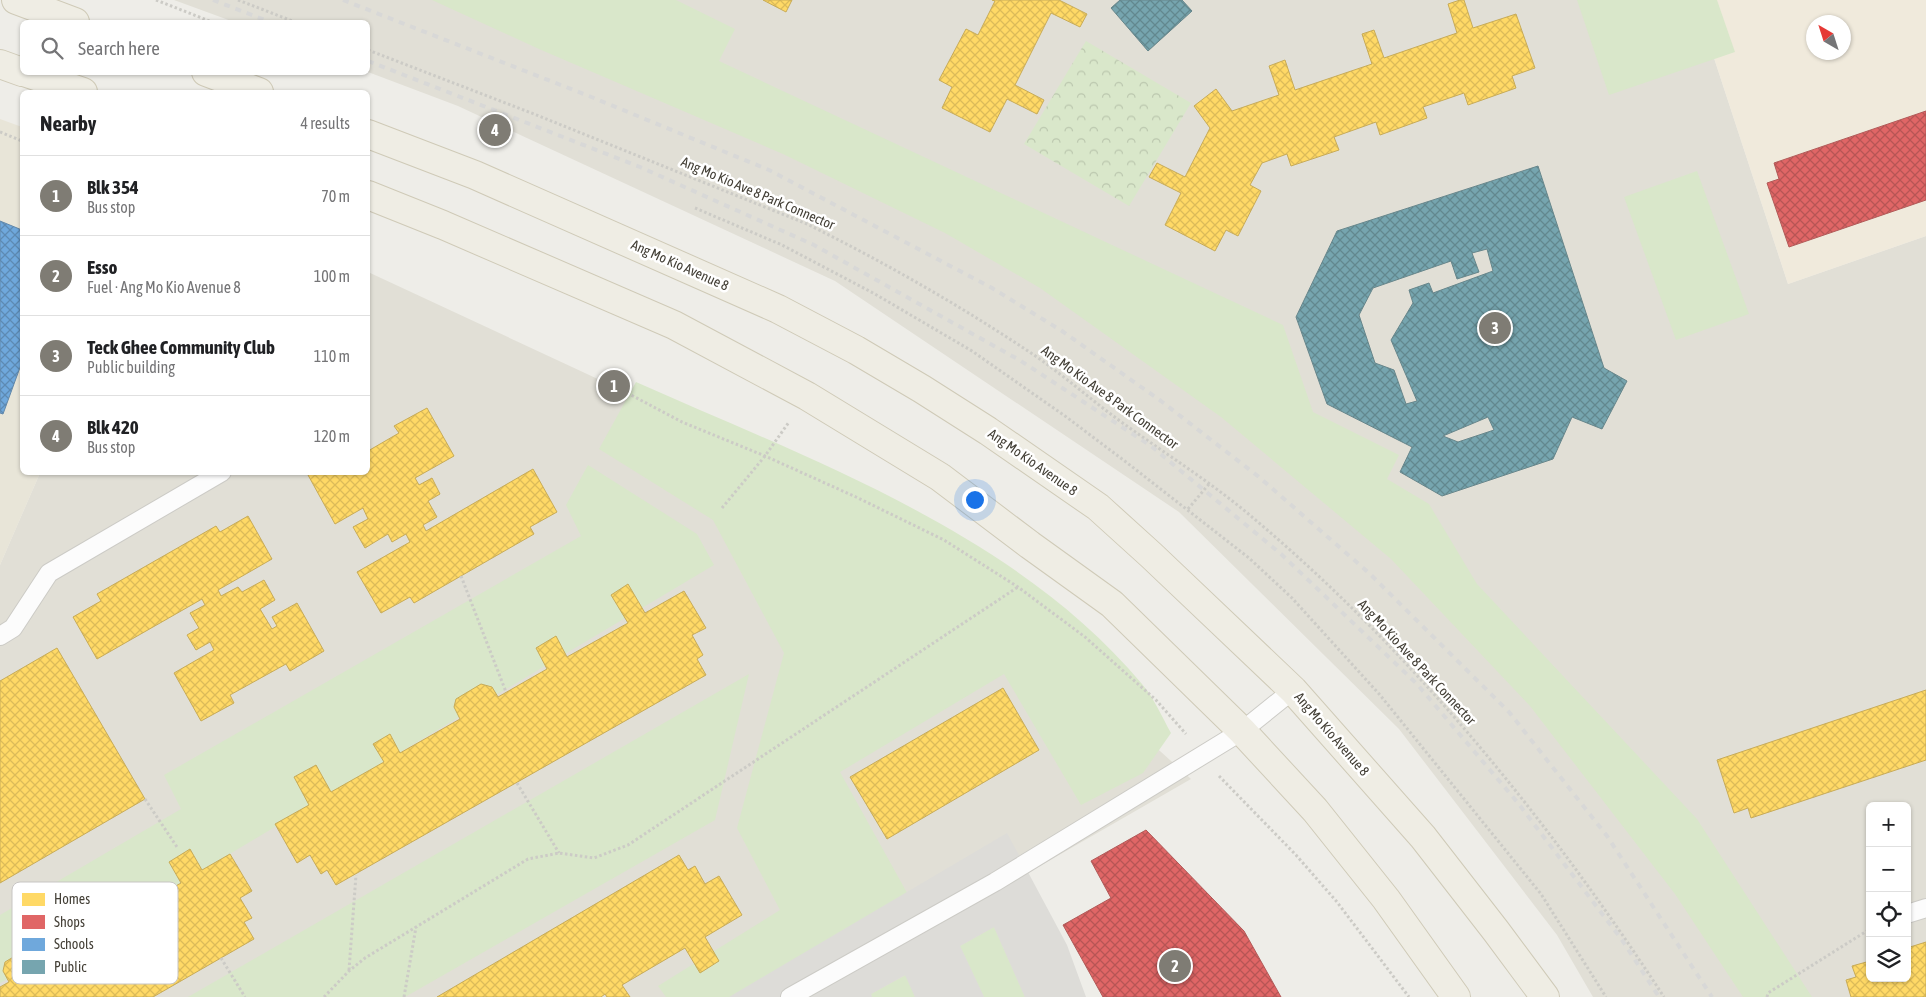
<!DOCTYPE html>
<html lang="en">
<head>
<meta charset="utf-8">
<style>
	body { margin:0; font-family:"Asap Condensed",sans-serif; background:#f6f6f6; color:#202124 }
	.controls { position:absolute; right:15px; bottom:15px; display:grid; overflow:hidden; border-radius:8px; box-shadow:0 1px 4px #0004 }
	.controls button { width:45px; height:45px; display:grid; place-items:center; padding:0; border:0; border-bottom:1px solid #e0e0e0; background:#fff; color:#202124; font:25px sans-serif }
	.compass { position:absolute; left:1806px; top:15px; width:45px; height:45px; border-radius:50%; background:#fff; box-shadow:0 1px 4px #0004; rotate:321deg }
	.you { position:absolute; left:974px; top:499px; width:18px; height:18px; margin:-12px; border:4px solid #fff; border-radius:50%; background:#1a73e8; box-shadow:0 0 0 8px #1a73e833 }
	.badge { display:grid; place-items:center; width:32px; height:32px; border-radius:50%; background:#7f7c74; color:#fff; font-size:16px; font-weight:700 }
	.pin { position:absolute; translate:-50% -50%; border:2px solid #fff; box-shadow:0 1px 5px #0006 }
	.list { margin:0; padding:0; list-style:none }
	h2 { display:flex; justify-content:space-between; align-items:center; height:65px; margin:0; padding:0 20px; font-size:21px }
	h2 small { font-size:16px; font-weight:400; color:#757577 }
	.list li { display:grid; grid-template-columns:32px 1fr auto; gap:15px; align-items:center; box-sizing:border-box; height:80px; padding:0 20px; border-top:1px solid #e0e0e0 }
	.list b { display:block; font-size:19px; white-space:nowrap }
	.list p { margin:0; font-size:16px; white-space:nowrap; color:#757577 }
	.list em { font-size:16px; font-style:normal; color:#757577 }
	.icon { flex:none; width:28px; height:28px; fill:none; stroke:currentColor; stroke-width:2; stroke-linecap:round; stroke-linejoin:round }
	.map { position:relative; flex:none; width:1926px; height:997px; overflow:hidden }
	.search { position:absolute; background:#fff; box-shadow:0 1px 4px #0004; left:20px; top:20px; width:350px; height:55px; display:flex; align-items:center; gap:12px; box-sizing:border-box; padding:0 18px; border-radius:8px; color:#757577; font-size:19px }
	.panel { position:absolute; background:#fff; box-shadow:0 1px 4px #0004; left:20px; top:90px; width:350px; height:385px; border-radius:8px }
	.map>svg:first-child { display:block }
</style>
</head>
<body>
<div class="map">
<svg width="1926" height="997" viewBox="0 0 1926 997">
	<defs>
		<pattern id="park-crowns" width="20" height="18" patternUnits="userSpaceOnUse" patternTransform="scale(1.25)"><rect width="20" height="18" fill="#d9e7ca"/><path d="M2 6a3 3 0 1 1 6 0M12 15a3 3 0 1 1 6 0" fill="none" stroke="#bbc7ae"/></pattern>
		<pattern id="homes-cross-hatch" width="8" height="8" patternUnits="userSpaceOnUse" patternTransform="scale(1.25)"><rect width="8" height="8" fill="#ffd966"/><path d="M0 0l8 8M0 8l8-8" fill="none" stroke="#dcbb59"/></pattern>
		<pattern id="shops-cross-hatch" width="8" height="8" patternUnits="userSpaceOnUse" patternTransform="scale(1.25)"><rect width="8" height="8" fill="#e06666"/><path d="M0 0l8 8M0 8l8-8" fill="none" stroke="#b75555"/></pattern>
		<pattern id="schools-cross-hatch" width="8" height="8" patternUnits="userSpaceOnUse" patternTransform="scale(1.25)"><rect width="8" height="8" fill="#6fa8dc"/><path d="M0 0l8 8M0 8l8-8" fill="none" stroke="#5d8ab3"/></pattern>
		<pattern id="public-cross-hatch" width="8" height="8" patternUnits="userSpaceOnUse" patternTransform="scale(1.25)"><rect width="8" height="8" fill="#76a5af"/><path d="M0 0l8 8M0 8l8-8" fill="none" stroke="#62888f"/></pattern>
	</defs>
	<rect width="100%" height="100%" fill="#eeede8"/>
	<g fill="#e1dfd6" fill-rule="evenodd">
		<path d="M174,0H1695L1788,284L1926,236V997H1593L1557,935L1399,729L1179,512L835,281L458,106L368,72V22H234ZM1870,806H1907V978H1870Z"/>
		<polygon points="368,272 800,473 1006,612 1191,779 1026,874 1077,997 0,997 0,565 40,473 368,472"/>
	</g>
	<path fill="#f0eadc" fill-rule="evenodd" d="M1695,0H1926V236L1788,284ZM1814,22H1844V52H1814Z"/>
	<polygon fill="#e8e5d8" points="0,119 22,127 22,472 40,473 0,565"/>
	<g fill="#d9e7ca">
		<polygon points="432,0 676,0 735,29 719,61 1283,325 1313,412 1399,455 1387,479 1429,504 1477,584 1697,819 1812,997 1743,997 1675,894 1530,706 1391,559 1221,417 1040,288 945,233 783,154 539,49"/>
		<polygon points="1577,0 1717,0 1735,52 1609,95"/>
		<polygon points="1697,171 1749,314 1676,340 1624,197"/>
		<path d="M636,382C811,460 1016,533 1142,684C1154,698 1162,717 1171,733L1143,773L1081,805L1004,674L840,772L911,900L743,997H666L658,986L780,910L737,828L784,653L713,520L599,449Z"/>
		<polygon points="588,465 697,534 714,565 181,883 98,931 0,983 0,915 181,809 164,775 581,536 566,505"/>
		<polygon points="749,674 715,820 405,997 188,997"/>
		<polygon points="994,927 1025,997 984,997 960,946"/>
		<polygon points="906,975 915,997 872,997 871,994"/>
	</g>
	<polygon fill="url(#park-crowns)" points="1086,41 1191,103 1129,206 1024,144"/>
	<polygon fill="#dddcd8" points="1007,833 1067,945 1086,997 1025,997 994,927 960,946 984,997 915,997 905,975 871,994 872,997 729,997"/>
	<g fill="url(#homes-cross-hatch)" stroke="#c7ab58">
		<polygon points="763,0 792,0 786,12"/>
		<polygon points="992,0 1059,0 1087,14 1080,27 1051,13 1015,85 1044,100 1037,114 1007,99 990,132 942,108 952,87 939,80 966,29 978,35 995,1"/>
		<polygon points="1460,0 1464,0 1473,28 1516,14 1535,68 1512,76 1516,88 1468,105 1464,93 1423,107 1427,118 1380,135 1376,122 1334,137 1339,150 1291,166 1287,154 1262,163 1250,185 1261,191 1238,236 1226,230 1215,251 1165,225 1181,193 1149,177 1157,163 1185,177 1210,128 1194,106 1216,89 1232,111 1279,95 1269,66 1285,60 1295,90 1372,64 1362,34 1374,30 1384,58 1457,33 1448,4"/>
		<polygon points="427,408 454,456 415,478 419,485 432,478 440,494 428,501 437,517 423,525 426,531 533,469 557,512 530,527 534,534 414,603 410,597 381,613 357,572 410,542 406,534 392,542 388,534 365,548 353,527 368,519 363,508 335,524 308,475 313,472 368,472 368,451 399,433 394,426"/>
		<polygon points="248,516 272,559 218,590 221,596 238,587 242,592 264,580 275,600 260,609 272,629 277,626 272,617 297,603 324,651 290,671 286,664 230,695 234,703 201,721 174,673 214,650 210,642 196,650 187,635 199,628 190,613 205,605 202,599 97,659 73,617 101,601 97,594 216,526 220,532"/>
		<polygon points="628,584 645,613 684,591 706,628 692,635 703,655 697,659 706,675 336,885 327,870 321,874 310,855 297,863 275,824 309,805 294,777 316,765 331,792 384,762 373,744 390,734 400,753 460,719 454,707 456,699 481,684 492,687 498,697 547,669 536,648 556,636 567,657 628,623 611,595"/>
		<polygon points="57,648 145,799 0,883 0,681"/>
		<polygon points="1003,688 1039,750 887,839 850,777"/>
		<polygon points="1926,690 1926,760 1751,818 1748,808 1734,813 1717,760"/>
		<polygon points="190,849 202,870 230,854 252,891 240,898 252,918 244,922 254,939 153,997 0,997 0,987 9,982 3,971 5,962 30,947 40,950 46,961 98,931 91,918 116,903 123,916 181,883 169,862"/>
		<polygon points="679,855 688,870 695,866 705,884 719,876 742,915 705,937 719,961 700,973 685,948 622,985 630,997 607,997 605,994 601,997 437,997"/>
		<polygon points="1926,942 1926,997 1851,997 1846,980 1856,977 1852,966 1870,961 1870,978 1907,978 1907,948"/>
	</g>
	<g fill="url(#shops-cross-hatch)" stroke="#b15a58">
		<polygon points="1926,111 1926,200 1789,247 1767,183 1779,179 1774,163"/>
		<polygon points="1146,830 1244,931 1281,997 1103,997 1063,925 1111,898 1091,861"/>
	</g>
	<polygon fill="url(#schools-cross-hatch)" stroke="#6288aa" points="0,221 22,230 22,362 3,414 0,413"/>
	<g fill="url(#public-cross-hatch)" stroke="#67868b" fill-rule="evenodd">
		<polygon points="1120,0 1182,0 1192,11 1148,51 1111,8"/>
		<path d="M1538,166L1604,368L1627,381L1602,429L1572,417L1553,459L1442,496L1400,472L1412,447L1327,404L1296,317L1337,231ZM1487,249L1493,271L1433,293L1429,283L1409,290L1413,303L1391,340L1417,401L1406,404L1394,370L1375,363L1359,315L1373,288L1451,261L1457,279L1479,272L1472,253ZM1488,417L1494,430L1458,442L1443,436Z"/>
	</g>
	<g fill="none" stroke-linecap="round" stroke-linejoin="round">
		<g stroke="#cccbc6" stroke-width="20">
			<g id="lane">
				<polyline points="0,636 13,628 49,573 222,472"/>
				<polyline points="1907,914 1926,908"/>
				<polyline points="790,997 995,882 1242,731 1293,690"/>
			</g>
		</g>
		<g stroke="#cfcab7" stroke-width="30">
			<g id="primary">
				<polyline points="16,0 75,22"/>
				<polyline points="0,64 22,72"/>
				<polyline points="24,72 83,92"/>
				<polyline points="206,72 259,92"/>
				<polyline points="368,134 475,175 778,309 856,350 922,389 988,431 1098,507 1151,555 1293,690 1423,837 1496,931 1545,997"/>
				<polyline points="368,195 443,225 674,325 807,396 940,477 1030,545 1112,604 1242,731 1315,810 1386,899 1456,997"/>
			</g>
		</g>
		<g stroke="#cccbc6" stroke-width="3" stroke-dasharray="2.5 2.5" stroke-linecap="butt">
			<polyline points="156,0 212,22"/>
			<polyline points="238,0 295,22"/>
			<path d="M368,50L534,114L807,224C884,262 959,305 1031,353C1062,374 1090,399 1120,421C1164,453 1211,482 1252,517C1413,652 1550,822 1664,997"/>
			<polyline points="0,132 22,141"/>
			<polyline points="488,145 495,130"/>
			<polyline points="695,208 782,245 875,294 972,351 1065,416 1126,462 1249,558 1292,598 1380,695 1541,894 1606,997"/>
			<polyline points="614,386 682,422 765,456 856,497 944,540 1018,587 1085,637 1156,700 1186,734"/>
			<polyline points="722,508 765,456 789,422"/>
			<polyline points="1188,509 1209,484"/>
			<polyline points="461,576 506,692"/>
			<polyline points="1219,776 1296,855 1337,902 1409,997"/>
			<polyline points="517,783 559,853"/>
			<polyline points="145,799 177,847"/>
			<polyline points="221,958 245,997"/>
			<polyline points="349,970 356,875"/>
			<polyline points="324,997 349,971 365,958 528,859 559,853 594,858 628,845 1018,587"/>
			<polyline points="404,997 416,927"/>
			<polyline points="1767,997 1768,993 1870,929"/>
		</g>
		<use href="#lane" stroke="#fcfcfc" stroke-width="18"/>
		<use href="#primary" stroke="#efede4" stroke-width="28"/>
		<g stroke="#d8d8d7" stroke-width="4" stroke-dasharray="6 6" stroke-linecap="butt">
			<polyline points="213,0 270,22"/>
			<polyline points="343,0 589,96 769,170 992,288 1062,331 1161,401 1259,477 1369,573 1509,712 1607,836 1712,997"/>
			<polyline points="368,61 640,167 814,245 1021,361 1151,446 1281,554 1417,684 1518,803 1622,940 1659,997"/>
		</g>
	</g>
	<g text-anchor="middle" stroke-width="5" stroke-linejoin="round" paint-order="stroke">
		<g font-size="14" fill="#433f36" stroke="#fff">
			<text transform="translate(758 193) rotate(23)" y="5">Ang Mo Kio Ave 8 Park Connector</text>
			<text transform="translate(680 265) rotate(24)" y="5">Ang Mo Kio Avenue 8</text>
			<text transform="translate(1110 397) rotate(36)" y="5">Ang Mo Kio Ave 8 Park Connector</text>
			<text transform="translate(1033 462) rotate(35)" y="5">Ang Mo Kio Avenue 8</text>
			<text transform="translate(1417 662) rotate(47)" y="5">Ang Mo Kio Ave 8 Park Connector</text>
			<text transform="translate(1332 734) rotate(49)" y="5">Ang Mo Kio Avenue 8</text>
		</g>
	</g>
	<rect x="12" y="882" width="166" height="102" rx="8" fill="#fff" stroke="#c7c5c3" stroke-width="1"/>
	<rect x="22" y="893" width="23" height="13" fill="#ffd966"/>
	<rect x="22" y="915" width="23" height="14" fill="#e06666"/>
	<rect x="22" y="938" width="23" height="13" fill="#6fa8dc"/>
	<rect x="22" y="960" width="23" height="14" fill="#76a5af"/>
	<g font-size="14" fill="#433f36">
		<text x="54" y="904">Homes</text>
		<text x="54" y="927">Shops</text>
		<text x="54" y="949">Schools</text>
		<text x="54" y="972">Public</text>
	</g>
</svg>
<div class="controls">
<button>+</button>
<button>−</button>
<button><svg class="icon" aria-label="locate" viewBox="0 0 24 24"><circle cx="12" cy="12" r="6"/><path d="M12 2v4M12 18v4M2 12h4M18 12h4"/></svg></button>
<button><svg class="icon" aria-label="layers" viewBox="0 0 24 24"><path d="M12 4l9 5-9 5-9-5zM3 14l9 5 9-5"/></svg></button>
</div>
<svg class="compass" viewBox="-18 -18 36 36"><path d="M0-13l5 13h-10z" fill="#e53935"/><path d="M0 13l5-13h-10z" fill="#757577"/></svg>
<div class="you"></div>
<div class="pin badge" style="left:614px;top:386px">1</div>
<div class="pin badge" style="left:1175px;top:966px">2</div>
<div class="pin badge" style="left:1495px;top:328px">3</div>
<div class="pin badge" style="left:495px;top:130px">4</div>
<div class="search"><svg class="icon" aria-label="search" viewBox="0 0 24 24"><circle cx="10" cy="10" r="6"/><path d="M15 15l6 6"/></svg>Search here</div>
<section class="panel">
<h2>Nearby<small>4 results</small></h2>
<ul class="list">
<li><span class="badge">1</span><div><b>Blk 354</b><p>Bus stop</p></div><em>70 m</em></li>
<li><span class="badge">2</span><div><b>Esso</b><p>Fuel · Ang Mo Kio Avenue 8</p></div><em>100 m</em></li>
<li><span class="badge">3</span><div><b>Teck Ghee Community Club</b><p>Public building</p></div><em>110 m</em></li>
<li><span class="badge">4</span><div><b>Blk 420</b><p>Bus stop</p></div><em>120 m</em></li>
</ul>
</section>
</div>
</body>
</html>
